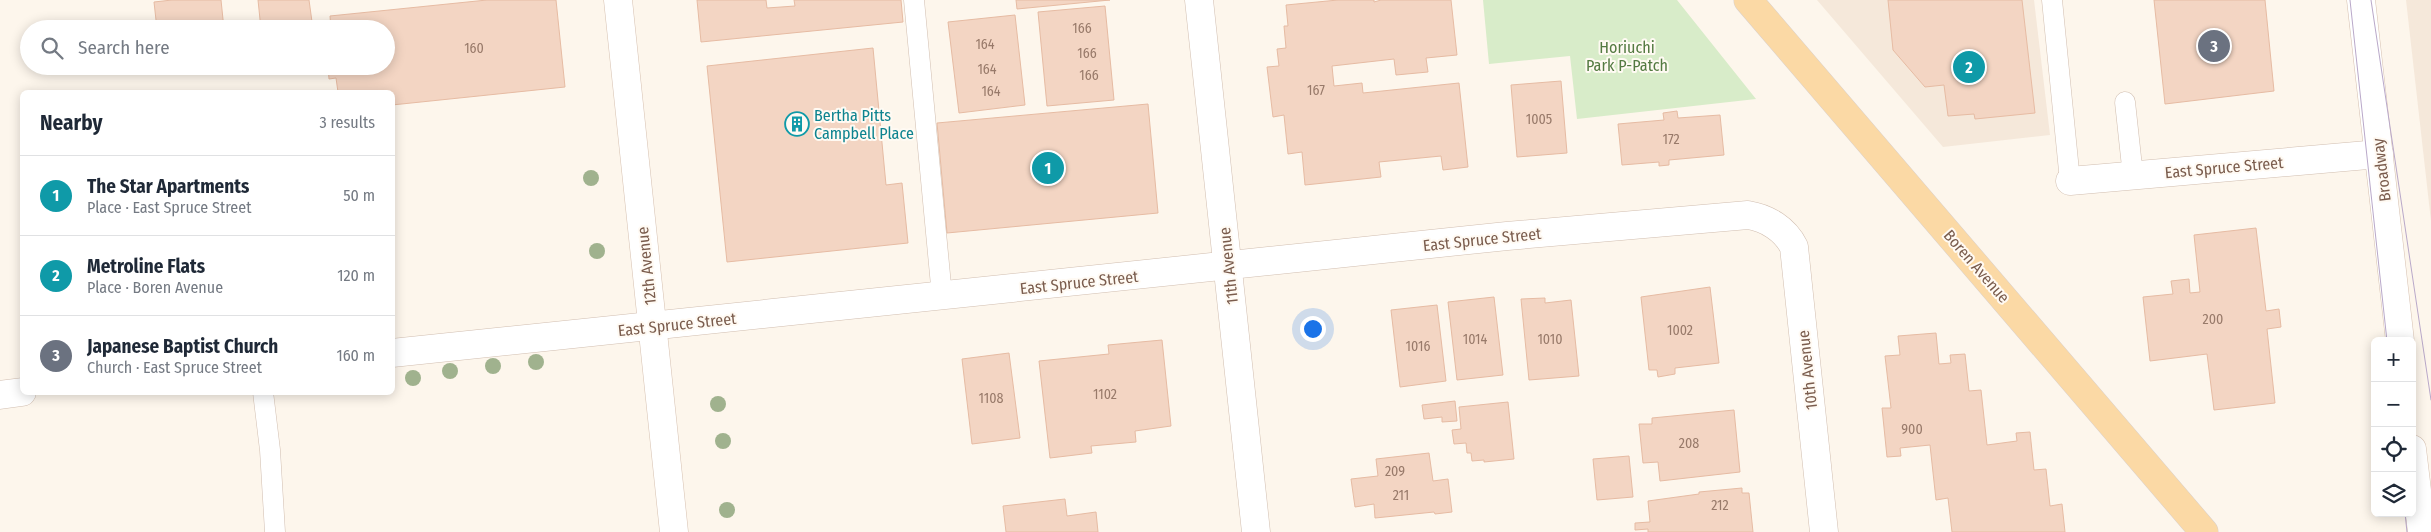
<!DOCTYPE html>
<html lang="en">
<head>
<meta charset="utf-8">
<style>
	body { margin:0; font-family:"Fira Sans Condensed",sans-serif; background:#f2f2f3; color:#1f2937 }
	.controls { position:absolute; right:15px; bottom:15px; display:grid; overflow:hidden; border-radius:8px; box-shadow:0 2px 12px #0003 }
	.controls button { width:45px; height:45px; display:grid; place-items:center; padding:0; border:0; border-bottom:1px solid #e0e1e3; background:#fff; color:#1f2937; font:25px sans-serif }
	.you { position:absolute; left:1312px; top:328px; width:18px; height:18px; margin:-12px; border:4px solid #fff; border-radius:50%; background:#1a73e8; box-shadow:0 0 0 8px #1a73e833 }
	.badge { display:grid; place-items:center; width:32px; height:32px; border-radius:50%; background:#e76f51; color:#fff; font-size:16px; font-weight:700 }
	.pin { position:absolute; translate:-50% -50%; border:2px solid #fff; box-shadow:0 1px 5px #0006 }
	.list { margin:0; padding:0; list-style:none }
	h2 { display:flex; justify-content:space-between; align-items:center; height:65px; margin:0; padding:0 20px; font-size:21px }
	h2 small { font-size:16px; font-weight:400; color:#747a83 }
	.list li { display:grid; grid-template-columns:32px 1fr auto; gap:15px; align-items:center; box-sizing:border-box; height:80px; padding:0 20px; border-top:1px solid #e0e1e3 }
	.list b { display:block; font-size:19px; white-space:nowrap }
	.list p { margin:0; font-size:16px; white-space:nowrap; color:#747a83 }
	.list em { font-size:16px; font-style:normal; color:#747a83 }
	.icon { flex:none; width:28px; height:28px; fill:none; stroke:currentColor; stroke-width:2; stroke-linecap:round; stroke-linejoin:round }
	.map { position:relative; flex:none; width:2431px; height:532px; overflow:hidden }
	.search { position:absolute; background:#fff; box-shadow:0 2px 12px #0003; left:20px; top:20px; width:375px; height:55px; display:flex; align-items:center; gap:12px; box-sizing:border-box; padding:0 18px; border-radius:28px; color:#747a83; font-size:19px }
	.panel { position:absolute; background:#fff; box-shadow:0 2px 12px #0003; left:20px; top:90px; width:375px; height:305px; border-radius:8px }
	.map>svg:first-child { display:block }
</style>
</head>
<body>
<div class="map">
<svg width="2431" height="532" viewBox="0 0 2431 532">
	<rect width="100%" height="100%" fill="#fdf6ec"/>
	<g fill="#f5e8da">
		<polygon points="1817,0 2034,0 2050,135 1943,147"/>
		<polygon points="2406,0 2431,0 2431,221"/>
	</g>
	<polygon fill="#d8ecc9" points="1483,0 1677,0 1756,99 1577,119 1570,56 1489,64"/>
	<g fill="#f3d5c3" stroke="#e6bba3">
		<polygon points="172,0 221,0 224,29 157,29 154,2"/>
		<polygon points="258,0 309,0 313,29 261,29"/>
		<polygon points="487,0 556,0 565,87 392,105 392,92 338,92 336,78 329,79 328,66 386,66 386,29 331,29 330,16"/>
		<polygon points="697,0 766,0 767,8 795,6 794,0 901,0 903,22 701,42"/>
		<polygon points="1016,0 1110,0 1017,9"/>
		<polygon points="1338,0 1374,0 1374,2 1381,0 1451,0 1457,55 1426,58 1428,72 1396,75 1394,59 1332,66 1334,86 1362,83 1363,93 1459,83 1468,167 1443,170 1441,156 1379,162 1381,177 1305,185 1302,152 1288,154 1284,115 1273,117 1267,67 1279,66 1277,49 1286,48 1284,26 1288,26 1286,5"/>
		<polygon points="1888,0 2022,0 2035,113 1975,119 1974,114 1948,116 1944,85 1925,87 1893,50"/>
		<polygon points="2154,0 2265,0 2274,91 2165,104"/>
		<polygon points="1105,6 1114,100 1047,106 1038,12"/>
		<polygon points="1015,15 1025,105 959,113 948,22"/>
		<polygon points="873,48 886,185 902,183 908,243 727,262 707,66"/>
		<polygon points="1561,81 1567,153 1517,157 1511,85"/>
		<polygon points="1148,104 1158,213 947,233 937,123"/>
		<polygon points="1677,111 1678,118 1720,115 1724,155 1669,160 1669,165 1659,166 1659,162 1622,165 1618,124 1664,120 1663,113"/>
		<polygon points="2256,228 2266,311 2279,309 2281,327 2267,329 2275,403 2214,410 2207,354 2150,361 2143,297 2173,294 2171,281 2189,279 2190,293 2200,292 2194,235"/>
		<polygon points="1710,287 1719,363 1675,368 1675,374 1658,377 1657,370 1649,370 1641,297"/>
		<polygon points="1494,297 1503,375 1457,380 1448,302"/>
		<polygon points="1545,298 1545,303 1571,300 1579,376 1529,380 1521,299"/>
		<polygon points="1437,305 1446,381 1400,387 1391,310"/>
		<polygon points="1936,333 1939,364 1951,363 1950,355 1965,354 1969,391 1981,390 1987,445 2017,441 2016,433 2030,432 2034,470 2046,469 2050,506 2062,504 2065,532 1952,532 1948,498 1936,500 1930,445 1900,448 1901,456 1887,457 1882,408 1891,408 1885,356 1900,355 1898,336"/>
		<polygon points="1162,340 1171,426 1135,431 1136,442 1091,446 1092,453 1050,458 1039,361 1109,354 1108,345"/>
		<polygon points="1009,353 1020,438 972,444 962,359"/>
		<polygon points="1455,401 1457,421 1442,422 1442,417 1424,419 1422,405"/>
		<polygon points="1508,402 1514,459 1484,462 1484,460 1472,461 1471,453 1467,453 1466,443 1454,444 1452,430 1461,429 1459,407"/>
		<polygon points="1734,410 1740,472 1660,481 1658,462 1643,463 1639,424 1652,424 1652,418"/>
		<polygon points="1429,453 1433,481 1448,479 1452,512 1435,514 1434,512 1375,518 1374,504 1355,507 1351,479 1378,476 1376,459"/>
		<polygon points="1629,456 1633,497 1597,500 1593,459"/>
		<polygon points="1742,488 1742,493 1749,493 1753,532 1648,532 1648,529 1635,530 1635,523 1650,522 1648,501 1699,494 1699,492"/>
		<polygon points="1065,499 1067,516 1096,512 1098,532 1006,532 1003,506"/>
	</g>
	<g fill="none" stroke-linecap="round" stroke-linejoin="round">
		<g stroke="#d1beb0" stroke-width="21">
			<g id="lane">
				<polyline points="914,0 942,296"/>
				<polyline points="2052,0 2070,181"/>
				<polyline points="2125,102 2133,176"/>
				<polyline points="263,392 270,450 275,532"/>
			</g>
		</g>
		<g stroke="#d1beb0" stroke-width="29">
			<g id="street">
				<polyline points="1199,0 1256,532"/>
				<polyline points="2070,181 2379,154"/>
				<path d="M392,353L1507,236L1748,215C1767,218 1785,229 1794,247L1824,532"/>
				<polyline points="0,395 22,392"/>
			</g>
		</g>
		<g stroke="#d6c0b0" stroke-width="29">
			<g id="secondary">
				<polyline points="618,0 674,532"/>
				<polyline points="2361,0 2400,341"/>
				<polyline points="2412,449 2422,532"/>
			</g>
		</g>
		<g stroke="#dad1cd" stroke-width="29">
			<polyline id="primary" points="1748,0 2204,532"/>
		</g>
		<use href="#lane" stroke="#fff" stroke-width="20"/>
		<use href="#street" stroke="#fff" stroke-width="28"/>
		<use href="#secondary" stroke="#fff" stroke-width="28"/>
		<use href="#primary" stroke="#fbd9a5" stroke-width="28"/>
		<g stroke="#b9a8c9" stroke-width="1">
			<polyline points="2350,0 2387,341"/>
			<polyline points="2371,0 2431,400"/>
			<polyline points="2405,513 2407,532"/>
		</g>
	</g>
	<g fill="#a0b28e">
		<circle cx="591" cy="178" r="8"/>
		<circle cx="597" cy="251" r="8"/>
		<circle cx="536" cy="362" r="8"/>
		<circle cx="493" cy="366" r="8"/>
		<circle cx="450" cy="371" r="8"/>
		<circle cx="413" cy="378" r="8"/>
		<circle cx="718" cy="404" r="8"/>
		<circle cx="723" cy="441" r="8"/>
		<circle cx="727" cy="510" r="8"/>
	</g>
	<defs>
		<g id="building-ring" transform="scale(1.25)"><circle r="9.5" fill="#fffaf3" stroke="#0f9aa8" stroke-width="1.5"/><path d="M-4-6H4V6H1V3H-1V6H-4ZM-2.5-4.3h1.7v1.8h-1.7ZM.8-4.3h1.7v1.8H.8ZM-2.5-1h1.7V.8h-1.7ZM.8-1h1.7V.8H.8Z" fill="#0f9aa8"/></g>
	</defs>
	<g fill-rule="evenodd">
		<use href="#building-ring" x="797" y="124"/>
	</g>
	<g text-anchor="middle" stroke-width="4" stroke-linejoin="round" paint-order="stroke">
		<g font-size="14" fill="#987a6a">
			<text x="1082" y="33">166</text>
			<text x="985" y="49">164</text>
			<text x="474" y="53">160</text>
			<text x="1087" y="58">166</text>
			<text x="987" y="74">164</text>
			<text x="1089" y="80">166</text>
			<text x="1316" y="95">167</text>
			<text x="991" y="96">164</text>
			<text x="1539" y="124">1005</text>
			<text x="1671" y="144">172</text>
			<text x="2213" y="324">200</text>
			<text x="1680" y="335">1002</text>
			<text x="1475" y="344">1014</text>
			<text x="1550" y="344">1010</text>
			<text x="1418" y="351">1016</text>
			<text x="1105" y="399">1102</text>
			<text x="991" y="403">1108</text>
			<text x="1912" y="434">900</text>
			<text x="1689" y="448">208</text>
			<text x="1395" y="476">209</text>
			<text x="1401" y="500">211</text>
			<text x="1720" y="510">212</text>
		</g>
		<g font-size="16" fill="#537a41" stroke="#fffaf3">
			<text x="1627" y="53">Horiuchi<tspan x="1627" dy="18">Park P-Patch</tspan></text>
		</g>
		<g font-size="16" fill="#0d838f" stroke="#fffaf3" text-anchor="start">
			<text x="814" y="121">Bertha Pitts<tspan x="814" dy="18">Campbell Place</tspan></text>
		</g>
		<g font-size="16" fill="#7a5c4d" stroke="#fffaf3">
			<text transform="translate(2224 167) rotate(-5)" y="6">East Spruce Street</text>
			<text transform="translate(2381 170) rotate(-97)" y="6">Broadway</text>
			<text transform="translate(1482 239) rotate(-6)" y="6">East Spruce Street</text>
			<text transform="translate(646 266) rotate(-96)" y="6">12th Avenue</text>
			<text transform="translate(1228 266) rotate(-96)" y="6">11th Avenue</text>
			<text transform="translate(1977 266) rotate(49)" y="6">Boren Avenue</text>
			<text transform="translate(1079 282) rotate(-6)" y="6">East Spruce Street</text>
			<text transform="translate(677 324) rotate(-6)" y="6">East Spruce Street</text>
			<text transform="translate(1807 370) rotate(-96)" y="6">10th Avenue</text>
		</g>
	</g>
</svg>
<div class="controls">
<button>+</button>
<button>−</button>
<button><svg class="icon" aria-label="locate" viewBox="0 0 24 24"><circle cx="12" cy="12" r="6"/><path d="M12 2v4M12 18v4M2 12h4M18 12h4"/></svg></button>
<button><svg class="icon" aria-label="layers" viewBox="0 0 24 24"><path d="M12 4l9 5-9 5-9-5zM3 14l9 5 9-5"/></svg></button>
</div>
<div class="you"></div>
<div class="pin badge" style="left:1048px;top:168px;background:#0f9aa8">1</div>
<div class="pin badge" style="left:1969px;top:67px;background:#0f9aa8">2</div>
<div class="pin badge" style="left:2214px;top:46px;background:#6b7280">3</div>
<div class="search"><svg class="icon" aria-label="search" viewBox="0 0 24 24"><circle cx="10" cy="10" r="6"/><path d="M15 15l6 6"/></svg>Search here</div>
<section class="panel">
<h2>Nearby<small>3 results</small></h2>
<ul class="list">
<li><span class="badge" style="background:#0f9aa8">1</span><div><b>The Star Apartments</b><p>Place · East Spruce Street</p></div><em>50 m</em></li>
<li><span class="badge" style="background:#0f9aa8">2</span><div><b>Metroline Flats</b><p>Place · Boren Avenue</p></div><em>120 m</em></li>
<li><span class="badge" style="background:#6b7280">3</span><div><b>Japanese Baptist Church</b><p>Church · East Spruce Street</p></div><em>160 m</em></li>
</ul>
</section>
</div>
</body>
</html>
